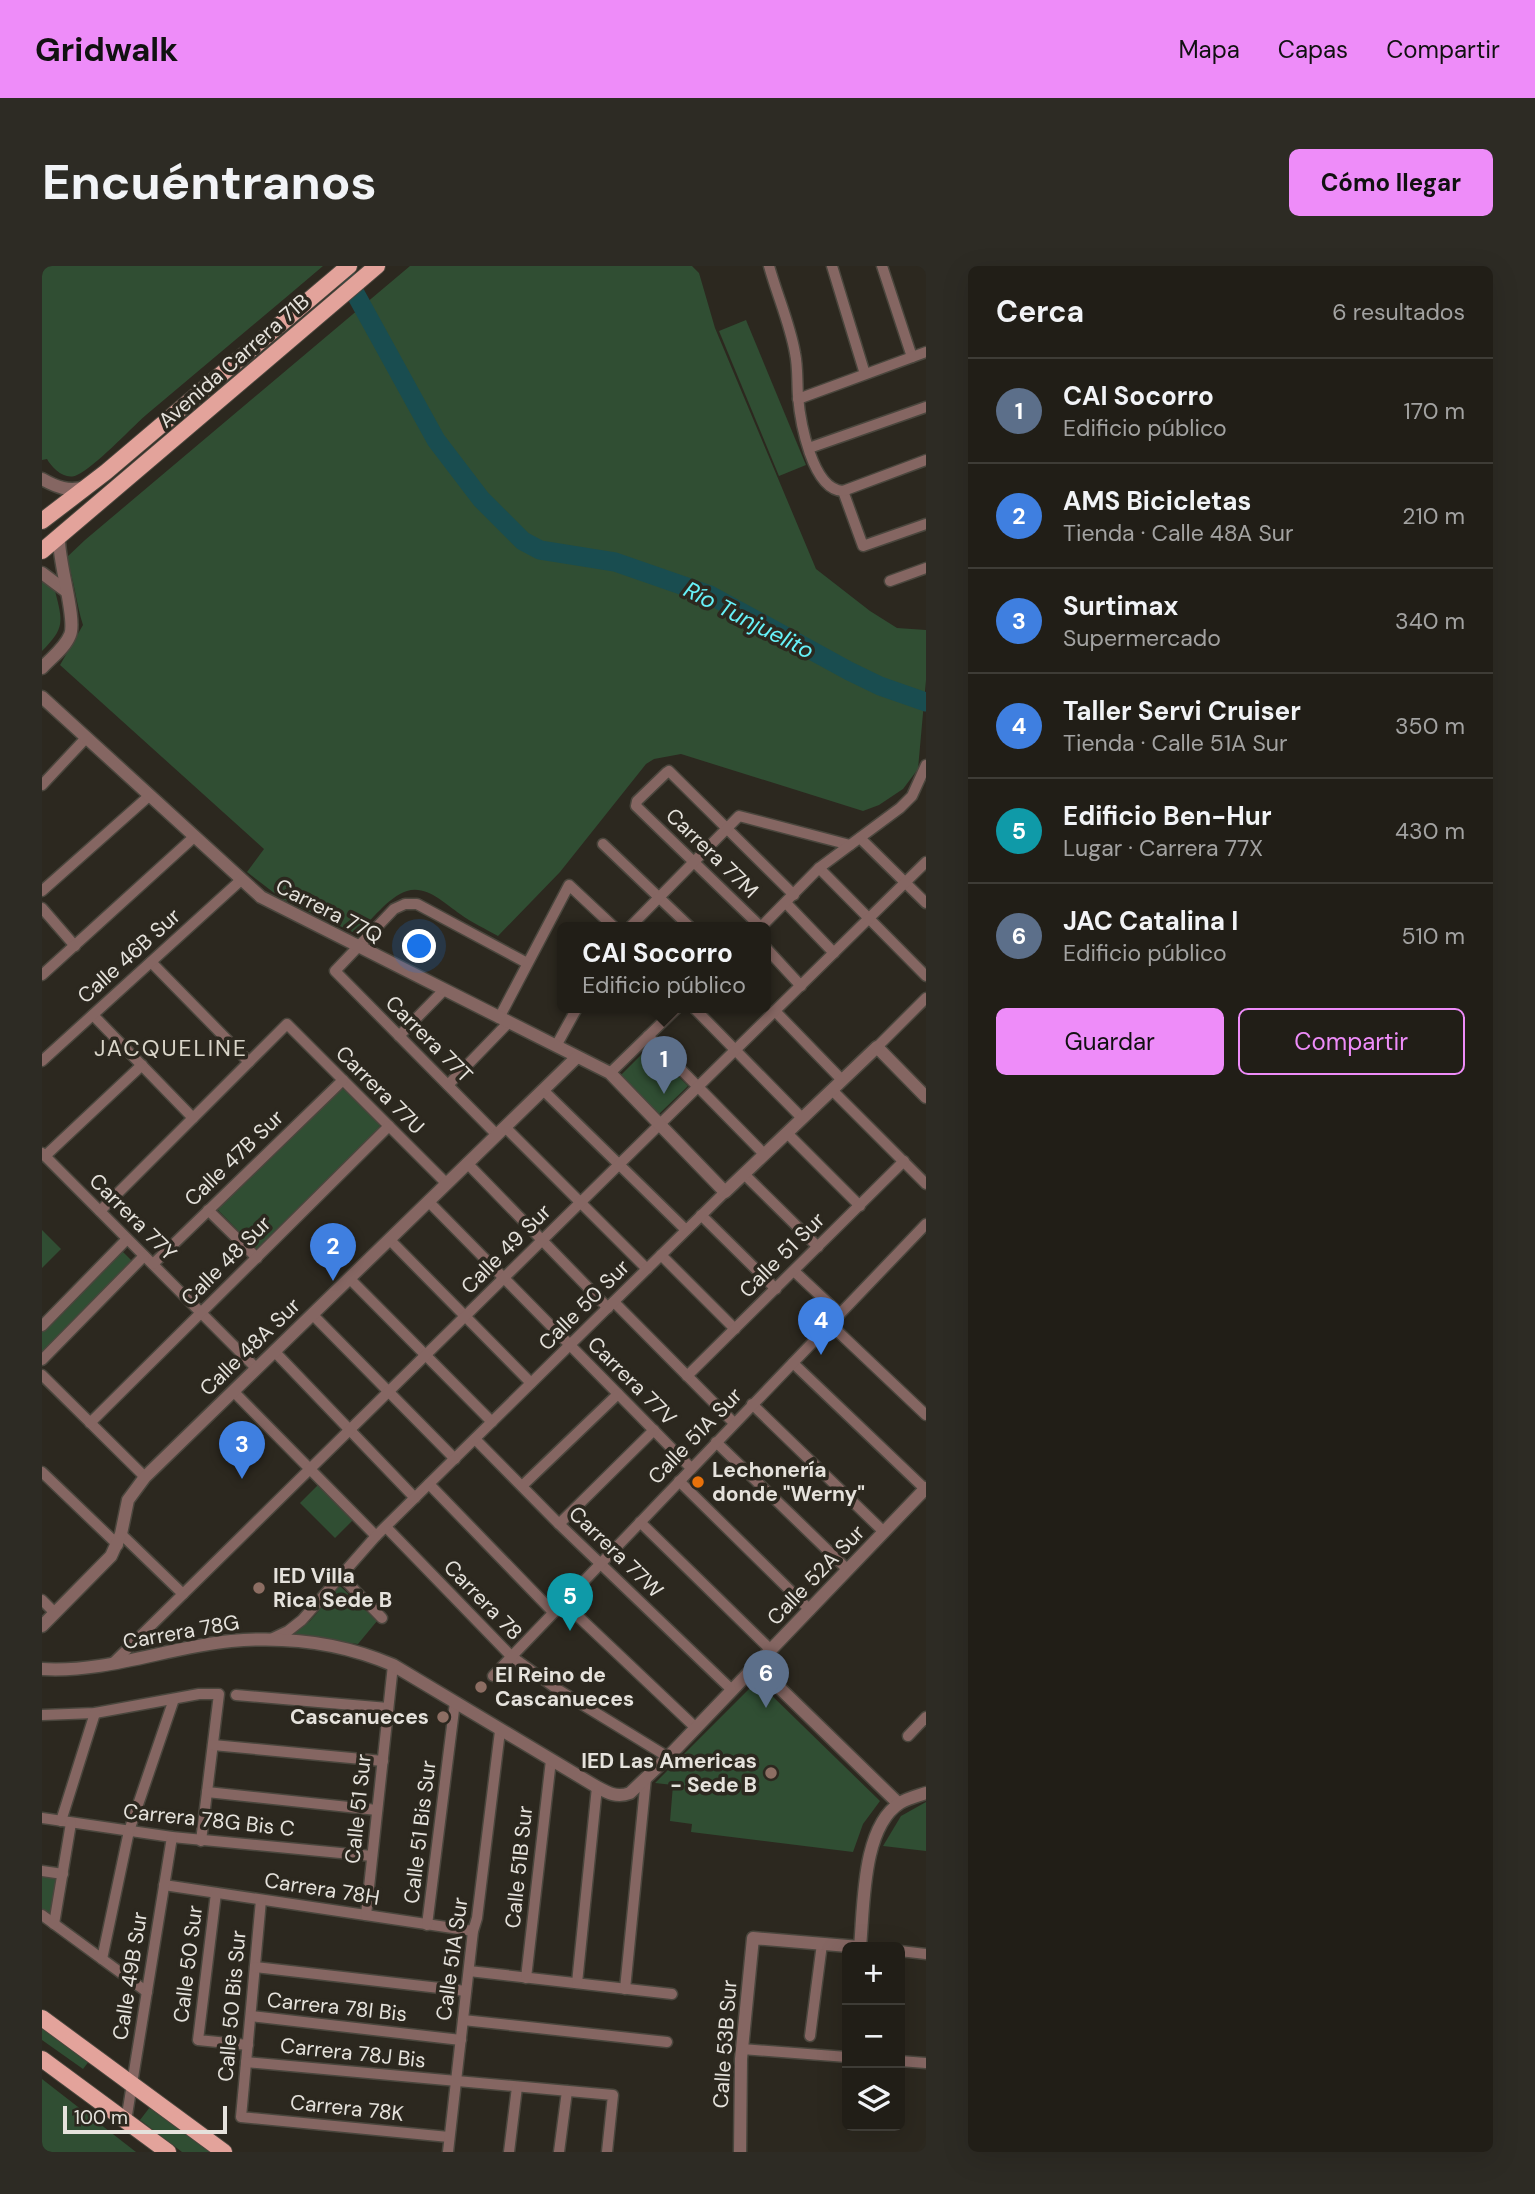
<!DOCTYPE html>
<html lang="es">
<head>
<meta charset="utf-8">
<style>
	body { margin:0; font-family:"DM Sans",sans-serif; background:#2d2b24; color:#f1f3f6 }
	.controls { position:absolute; right:21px; bottom:21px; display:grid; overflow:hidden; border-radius:10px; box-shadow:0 7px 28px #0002 }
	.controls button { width:63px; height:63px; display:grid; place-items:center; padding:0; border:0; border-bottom:2px solid #3e3c36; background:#211e17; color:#f1f3f6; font:35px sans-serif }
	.scale { position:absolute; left:21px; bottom:18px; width:164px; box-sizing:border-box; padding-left:7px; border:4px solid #e5e2dc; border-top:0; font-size:19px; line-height:24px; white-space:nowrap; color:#e5e2dc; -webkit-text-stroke:5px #2c281f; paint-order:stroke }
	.you { position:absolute; left:378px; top:681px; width:24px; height:24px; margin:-18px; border:5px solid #fff; border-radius:50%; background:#1a73e8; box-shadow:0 0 0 10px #1a73e833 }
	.badge { display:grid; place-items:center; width:46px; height:46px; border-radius:50%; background:#ee8cf9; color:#fff; font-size:23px; font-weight:700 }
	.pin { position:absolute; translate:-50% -58px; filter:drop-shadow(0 2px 4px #0008) }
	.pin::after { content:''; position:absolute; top:37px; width:24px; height:21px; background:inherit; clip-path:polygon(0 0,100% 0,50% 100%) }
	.popup { position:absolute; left:515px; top:656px; width:214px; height:91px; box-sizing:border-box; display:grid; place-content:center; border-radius:10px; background:#211e17; filter:drop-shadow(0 2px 5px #0005); font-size:23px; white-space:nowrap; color:#a2a2a1 }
	.popup b { font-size:26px; color:#f1f3f6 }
	.popup::after { content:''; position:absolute; left:50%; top:100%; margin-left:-14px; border:14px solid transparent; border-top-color:#211e17 }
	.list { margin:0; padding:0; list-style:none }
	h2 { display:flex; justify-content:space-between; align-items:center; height:91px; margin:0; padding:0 28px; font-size:30px }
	h2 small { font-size:23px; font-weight:400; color:#a2a2a1 }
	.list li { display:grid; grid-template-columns:46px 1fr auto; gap:21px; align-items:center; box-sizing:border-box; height:105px; padding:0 28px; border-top:2px solid #3e3c36 }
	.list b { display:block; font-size:26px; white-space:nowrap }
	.list p { margin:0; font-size:23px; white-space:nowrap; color:#a2a2a1 }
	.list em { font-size:23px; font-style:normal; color:#a2a2a1 }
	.actions { display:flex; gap:14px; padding:21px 28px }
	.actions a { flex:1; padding:16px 0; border:2px solid #ee8cf9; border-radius:10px; text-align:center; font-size:24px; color:#ee8cf9 }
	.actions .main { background:#ee8cf9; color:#111 }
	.icon { flex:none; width:38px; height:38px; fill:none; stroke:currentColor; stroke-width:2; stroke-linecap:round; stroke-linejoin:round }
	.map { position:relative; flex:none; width:884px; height:1886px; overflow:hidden; border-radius:10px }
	header { display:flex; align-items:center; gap:42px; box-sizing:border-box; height:98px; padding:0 35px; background:#ee8cf9; color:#111 }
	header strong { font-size:33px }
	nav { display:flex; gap:38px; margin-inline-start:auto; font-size:24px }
	.intro { display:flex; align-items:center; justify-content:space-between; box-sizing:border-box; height:168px; padding:0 42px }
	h1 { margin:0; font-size:49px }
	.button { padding:18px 32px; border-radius:10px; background:#ee8cf9; color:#111; font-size:24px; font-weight:700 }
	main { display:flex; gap:42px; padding:0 42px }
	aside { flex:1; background:#211e17; border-radius:10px; box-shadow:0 7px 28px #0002 }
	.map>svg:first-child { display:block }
</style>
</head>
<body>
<header>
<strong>Gridwalk</strong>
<nav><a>Mapa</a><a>Capas</a><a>Compartir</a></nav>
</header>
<div class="intro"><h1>Encuéntranos</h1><a class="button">Cómo llegar</a></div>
<main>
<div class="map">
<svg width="884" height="1886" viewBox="0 0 884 1886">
	<rect width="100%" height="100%" fill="#2c281f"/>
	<g fill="#304e33">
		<path d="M0,0H281C222,50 163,99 104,149C87,164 53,201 35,209C23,215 10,202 5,193L0,194Z"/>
		<path d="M368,0H650L657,7L673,62L774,303L828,345L855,362L884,364V414L876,503L861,523L837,539L821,545L639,488L612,493L604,498L518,606L456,670C444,663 430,657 418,648C403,638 385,619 365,625C346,631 329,655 315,668L240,633L205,606L222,583L18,399L41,359C34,337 32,312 24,292L43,274Z"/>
		<polygon points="704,54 764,199 737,210 677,65"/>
		<path d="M0,314L13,325C21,356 23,362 0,385Z"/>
		<polygon points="607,781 646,820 617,848 579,809"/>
		<polygon points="299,819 340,861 215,984 174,942"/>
		<polygon points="0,964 19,983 0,1002"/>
		<polygon points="79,984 91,996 0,1089 0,1065"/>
		<polygon points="276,1219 311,1254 293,1272 258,1237"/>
		<polygon points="298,1320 335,1355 316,1378 248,1370 268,1355"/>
		<polygon points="715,1415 838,1535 821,1558 811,1586 649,1566 650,1558 628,1555 631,1519 613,1517"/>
		<polygon points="884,1536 884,1585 841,1580 859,1550"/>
		<polygon points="0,1610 15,1612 9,1649 0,1643"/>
		<polygon points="0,1759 48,1794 41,1803 0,1774"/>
		<polygon points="0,1813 94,1886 0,1886"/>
		<polygon points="108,1841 168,1886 140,1886 98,1854"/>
	</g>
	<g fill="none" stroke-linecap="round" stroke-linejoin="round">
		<polyline stroke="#194d50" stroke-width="19" points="302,7 394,174 439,233 481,275 498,284 573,296 668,329 807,405 838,420 884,436"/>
		<g stroke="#4a463d" stroke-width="13">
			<g id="minor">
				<path d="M727,0C735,29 748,58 753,87C756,101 755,116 756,130C758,155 770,224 801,225L821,280L884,258"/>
				<polyline points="790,0 823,108"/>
				<polyline points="840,0 870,91"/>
				<polyline points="756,133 884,86"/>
				<polyline points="767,182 884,141"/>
				<polyline points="801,225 884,194"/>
				<polyline points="848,315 884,302"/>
				<polyline points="0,519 44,472"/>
				<polyline points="818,572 884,637"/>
				<polyline points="561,578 649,662"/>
				<polyline points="777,602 884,710"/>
				<polyline points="0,625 107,530"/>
				<polyline points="744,637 792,687"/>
				<polyline points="0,642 33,680"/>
				<polyline points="719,661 594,540 595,535 624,507 627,505 752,629"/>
				<polyline points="587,662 697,550 808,579"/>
				<polyline points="718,662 777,602 858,542 870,530 884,499"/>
				<polyline points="724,682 759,720"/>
				<polyline points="109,696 207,796"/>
				<polyline points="0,709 152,571"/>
				<polyline points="652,742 760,852"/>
				<polyline points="733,745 800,814"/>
				<polyline points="51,749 151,852"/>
				<polyline points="457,752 527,619 573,662"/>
				<polyline points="357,770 402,724"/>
				<polyline points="606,770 722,888"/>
				<polyline points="514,780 535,742"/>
				<polyline points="835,781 884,732"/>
				<polyline points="0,795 199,614"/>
				<polyline points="568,807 635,742"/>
				<polyline points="406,819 467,756"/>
				<polyline points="501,824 644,964"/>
				<polyline points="790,824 884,918"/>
				<polyline points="463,861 605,1003"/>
				<polyline points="745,867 818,940"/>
				<polyline points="455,869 293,705 352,643 363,638 375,638 485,697"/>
				<polyline points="0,887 214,1102"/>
				<polyline points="3,890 100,799"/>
				<polyline points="425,897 566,1042"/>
				<polyline points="702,908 776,981"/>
				<polyline points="386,935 649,1202"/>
				<polyline points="166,944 215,992"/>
				<polyline points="58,945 245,758 404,917"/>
				<polyline points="659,949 734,1023"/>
				<polyline points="347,973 489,1117"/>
				<polyline points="619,989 693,1063"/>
				<polyline points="111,998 301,814"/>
				<polyline points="752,1005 798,1048"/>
				<polyline points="307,1012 450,1156"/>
				<polyline points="572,1036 692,1157"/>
				<polyline points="270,1048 413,1193"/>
				<polyline points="788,1058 884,1149"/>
				<polyline points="0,1060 85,973"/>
				<polyline points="232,1085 373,1232"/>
				<polyline points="0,1094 102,990"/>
				<polyline points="751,1097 883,1223"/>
				<polyline points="0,1109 103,1211"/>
				<polyline points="645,1110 862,895"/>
				<polyline points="191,1125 334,1270"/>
				<polyline points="710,1138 842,1266"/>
				<polyline points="48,1157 347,860"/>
				<polyline points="433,1173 517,1258 690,1424"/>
				<polyline points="674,1176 806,1304"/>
				<polyline points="0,1206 76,1279"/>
				<polyline points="637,1215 768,1344"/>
				<polyline points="387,1218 511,1346"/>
				<polyline points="480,1220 576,1128"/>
				<polyline points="598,1256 729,1384"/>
				<polyline points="517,1258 612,1164"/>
				<polyline points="344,1261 469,1390 515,1423 626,1491"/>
				<polyline points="79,1268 141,1328"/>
				<polyline points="299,1310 340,1352"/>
				<polyline points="0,1334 13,1347"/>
				<polyline points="521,1336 654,1462"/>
				<polyline points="229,1373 246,1365 260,1354 334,1270 683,926"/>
				<polyline points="71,1397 884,596"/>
				<polyline points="451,1410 884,958"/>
				<polyline points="194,1429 346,1442"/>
				<polyline points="0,1449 53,1447 157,1428 177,1428 159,1575"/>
				<polyline points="866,1470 884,1451"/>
				<polyline points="171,1479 341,1495"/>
				<polyline points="165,1526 335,1544"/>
				<polyline points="0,1552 130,1571 330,1590"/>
				<polyline points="19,1555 53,1447"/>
				<polyline points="0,1605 21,1608"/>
				<polyline points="122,1619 431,1665"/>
				<polyline points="174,1627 156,1774 206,1779"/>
				<polyline points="219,1634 199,1851 407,1871"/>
				<polyline points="0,1649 105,1726"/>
				<polyline points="324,1649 351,1399"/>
				<polyline points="12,1658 29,1557"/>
				<polyline points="385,1659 413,1436"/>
				<polyline points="858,1685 884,1688"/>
				<polyline points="60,1693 87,1565 132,1433"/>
				<polyline points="213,1701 424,1725"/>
				<polyline points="427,1705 630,1728"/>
				<polyline points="484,1712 509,1494"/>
				<polyline points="535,1717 555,1521"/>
				<polyline points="583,1723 604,1512"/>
				<polyline points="209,1750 419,1774"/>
				<polyline points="421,1754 625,1776"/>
				<polyline points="768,1770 780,1678"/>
				<polyline points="700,1783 805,1791"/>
				<polyline points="858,1795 884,1797"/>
				<polyline points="204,1796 571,1829 565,1886"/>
				<polyline points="84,1855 130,1571"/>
				<polyline points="406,1886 431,1665 435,1652 458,1465"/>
				<polyline points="467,1886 475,1821"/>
				<polyline points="517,1886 525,1825"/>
			</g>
		</g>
		<g stroke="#4a463d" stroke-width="15">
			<g id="tertiary">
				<path d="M0,213C14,221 27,226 43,221"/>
				<polyline points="0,307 24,325"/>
				<path d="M0,402C9,392 23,382 28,369C35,354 16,295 17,272"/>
				<polyline points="0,431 219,631 568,807 683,926 835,781 884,831"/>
				<polyline points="0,1360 69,1290 79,1268 86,1234 103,1211 535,791"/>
				<polyline points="714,1399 856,1537"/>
				<path d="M0,1403C65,1407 126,1381 189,1375C245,1370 300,1377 351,1399L555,1521C566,1527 575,1532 588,1527L626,1491L884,1222"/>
				<path d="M698,1886L699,1793L711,1672L818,1681C822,1639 820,1561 858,1537C866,1532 875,1530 884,1527"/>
			</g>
		</g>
		<g stroke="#4a463d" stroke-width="18">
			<g id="primary">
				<polyline points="0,255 64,206 307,0"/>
				<polyline points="0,285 335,0"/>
				<polyline points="0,1752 182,1886"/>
				<polyline points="0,1793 126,1886"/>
			</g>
		</g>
		<use href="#minor" stroke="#856662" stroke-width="10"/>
		<use href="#tertiary" stroke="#856662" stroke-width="12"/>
		<use href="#primary" stroke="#e3a39b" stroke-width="16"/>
	</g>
	<circle fill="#e8710a" stroke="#2c281f" stroke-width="2.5" cx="656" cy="1216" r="7"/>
	<g fill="#8d6e63" stroke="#2c281f" stroke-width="2.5">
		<circle cx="217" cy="1322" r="7"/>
		<circle cx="439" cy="1421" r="7"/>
		<circle cx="401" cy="1451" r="7"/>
		<circle cx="729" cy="1507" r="7"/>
	</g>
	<g text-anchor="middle" stroke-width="7" stroke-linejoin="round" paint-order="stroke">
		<g font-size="21" fill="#e5e2dc" stroke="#2c281f">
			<text transform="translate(192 95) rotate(-41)" y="7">Avenida Carrera 71B</text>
			<text transform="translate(670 587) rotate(44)" y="7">Carrera 77M</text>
			<text transform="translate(287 645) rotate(27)" y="7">Carrera 77Q</text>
			<text transform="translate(87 690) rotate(-42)" y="7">Calle 46B Sur</text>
			<text transform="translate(387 773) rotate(45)" y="7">Carrera 77T</text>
			<text transform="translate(338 824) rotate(45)" y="7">Carrera 77U</text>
			<text transform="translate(192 892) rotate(-44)" y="7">Calle 47B Sur</text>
			<text transform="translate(91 951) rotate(45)" y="7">Carrera 77Y</text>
			<text transform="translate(464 983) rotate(-45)" y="7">Calle 49 Sur</text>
			<text transform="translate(740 989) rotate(-45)" y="7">Calle 51 Sur</text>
			<text transform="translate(184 995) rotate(-45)" y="7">Calle 48 Sur</text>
			<text transform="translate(542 1039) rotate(-45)" y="7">Calle 50 Sur</text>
			<text transform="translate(208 1081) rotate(-44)" y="7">Calle 48A Sur</text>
			<text transform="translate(590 1115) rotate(45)" y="7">Carrera 77V</text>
			<text transform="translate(653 1170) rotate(-46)" y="7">Calle 51A Sur</text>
			<text transform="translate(574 1286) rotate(44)" y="7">Carrera 77W</text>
			<text transform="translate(774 1309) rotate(-46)" y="7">Calle 52A Sur</text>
			<text transform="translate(441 1334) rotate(46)" y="7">Carrera 78</text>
			<text transform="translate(139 1366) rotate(-10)" y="7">Carrera 78G</text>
			<text transform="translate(316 1543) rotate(-84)" y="7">Calle 51 Sur</text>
			<text transform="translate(167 1554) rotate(6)" y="7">Carrera 78G Bis C</text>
			<text transform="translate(378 1566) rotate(-83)" y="7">Calle 51 Bis Sur</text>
			<text transform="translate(477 1601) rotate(-84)" y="7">Calle 51B Sur</text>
			<text transform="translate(280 1623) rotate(9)" y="7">Carrera 78H</text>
			<text transform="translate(410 1693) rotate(-82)" y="7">Calle 51A Sur</text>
			<text transform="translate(146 1698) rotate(-83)" y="7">Calle 50 Sur</text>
			<text transform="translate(88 1710) rotate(-81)" y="7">Calle 49B Sur</text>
			<text transform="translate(190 1740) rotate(-85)" y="7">Calle 50 Bis Sur</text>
			<text transform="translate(295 1741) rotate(6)" y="7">Carrera 78I Bis</text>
			<text transform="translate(683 1778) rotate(-86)" y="7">Calle 53B Sur</text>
			<text transform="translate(311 1787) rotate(6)" y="7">Carrera 78J Bis</text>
			<text transform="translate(305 1842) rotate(6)" y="7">Carrera 78K</text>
		</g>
		<g font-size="21" font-weight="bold" fill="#e5e2dc" stroke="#2c281f" text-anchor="start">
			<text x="670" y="1211">Lechonería<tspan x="670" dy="24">donde "Werny"</tspan></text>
			<text x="231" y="1317">IED Villa<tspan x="231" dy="24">Rica Sede B</tspan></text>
			<text x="453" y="1416">El Reino de<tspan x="453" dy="24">Cascanueces</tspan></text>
			<text x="387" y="1458" text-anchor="end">Cascanueces</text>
			<text x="715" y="1502" text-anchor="end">IED Las Americas<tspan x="715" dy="24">- Sede B</tspan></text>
		</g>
		<g font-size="23" font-style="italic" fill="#67f2f9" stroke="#2c281f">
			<text transform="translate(707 354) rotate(27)" y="8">Río Tunjuelito</text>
		</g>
		<g font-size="23" letter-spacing="2" fill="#d8d4c8" stroke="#2c281f">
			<text x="129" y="790">JACQUELINE</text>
		</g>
	</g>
</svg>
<div class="controls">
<button>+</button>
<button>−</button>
<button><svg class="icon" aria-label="layers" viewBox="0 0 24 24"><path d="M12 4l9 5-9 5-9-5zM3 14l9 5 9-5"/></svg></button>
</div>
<div class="scale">100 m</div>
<div class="you"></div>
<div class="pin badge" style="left:622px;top:828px;background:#5c6f8a">1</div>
<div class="popup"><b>CAI Socorro</b>Edificio público</div>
<div class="pin badge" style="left:291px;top:1015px;background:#3f7fe0">2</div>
<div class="pin badge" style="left:200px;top:1213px;background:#3f7fe0">3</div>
<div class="pin badge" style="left:779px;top:1089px;background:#3f7fe0">4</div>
<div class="pin badge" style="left:528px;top:1365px;background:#0f9aa8">5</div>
<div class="pin badge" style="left:724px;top:1442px;background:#5c6f8a">6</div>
</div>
<aside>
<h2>Cerca<small>6 resultados</small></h2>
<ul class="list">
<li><span class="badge" style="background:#5c6f8a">1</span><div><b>CAI Socorro</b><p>Edificio público</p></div><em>170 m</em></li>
<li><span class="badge" style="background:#3f7fe0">2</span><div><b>AMS Bicicletas</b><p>Tienda · Calle 48A Sur</p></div><em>210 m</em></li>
<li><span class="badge" style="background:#3f7fe0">3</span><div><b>Surtimax</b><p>Supermercado</p></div><em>340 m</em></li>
<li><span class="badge" style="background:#3f7fe0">4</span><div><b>Taller Servi Cruiser</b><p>Tienda · Calle 51A Sur</p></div><em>350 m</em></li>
<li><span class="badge" style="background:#0f9aa8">5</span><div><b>Edificio Ben-Hur</b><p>Lugar · Carrera 77X</p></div><em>430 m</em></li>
<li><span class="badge" style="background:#5c6f8a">6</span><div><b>JAC Catalina I</b><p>Edificio público</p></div><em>510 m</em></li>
</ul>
<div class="actions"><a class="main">Guardar</a><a>Compartir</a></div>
</aside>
</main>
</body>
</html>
